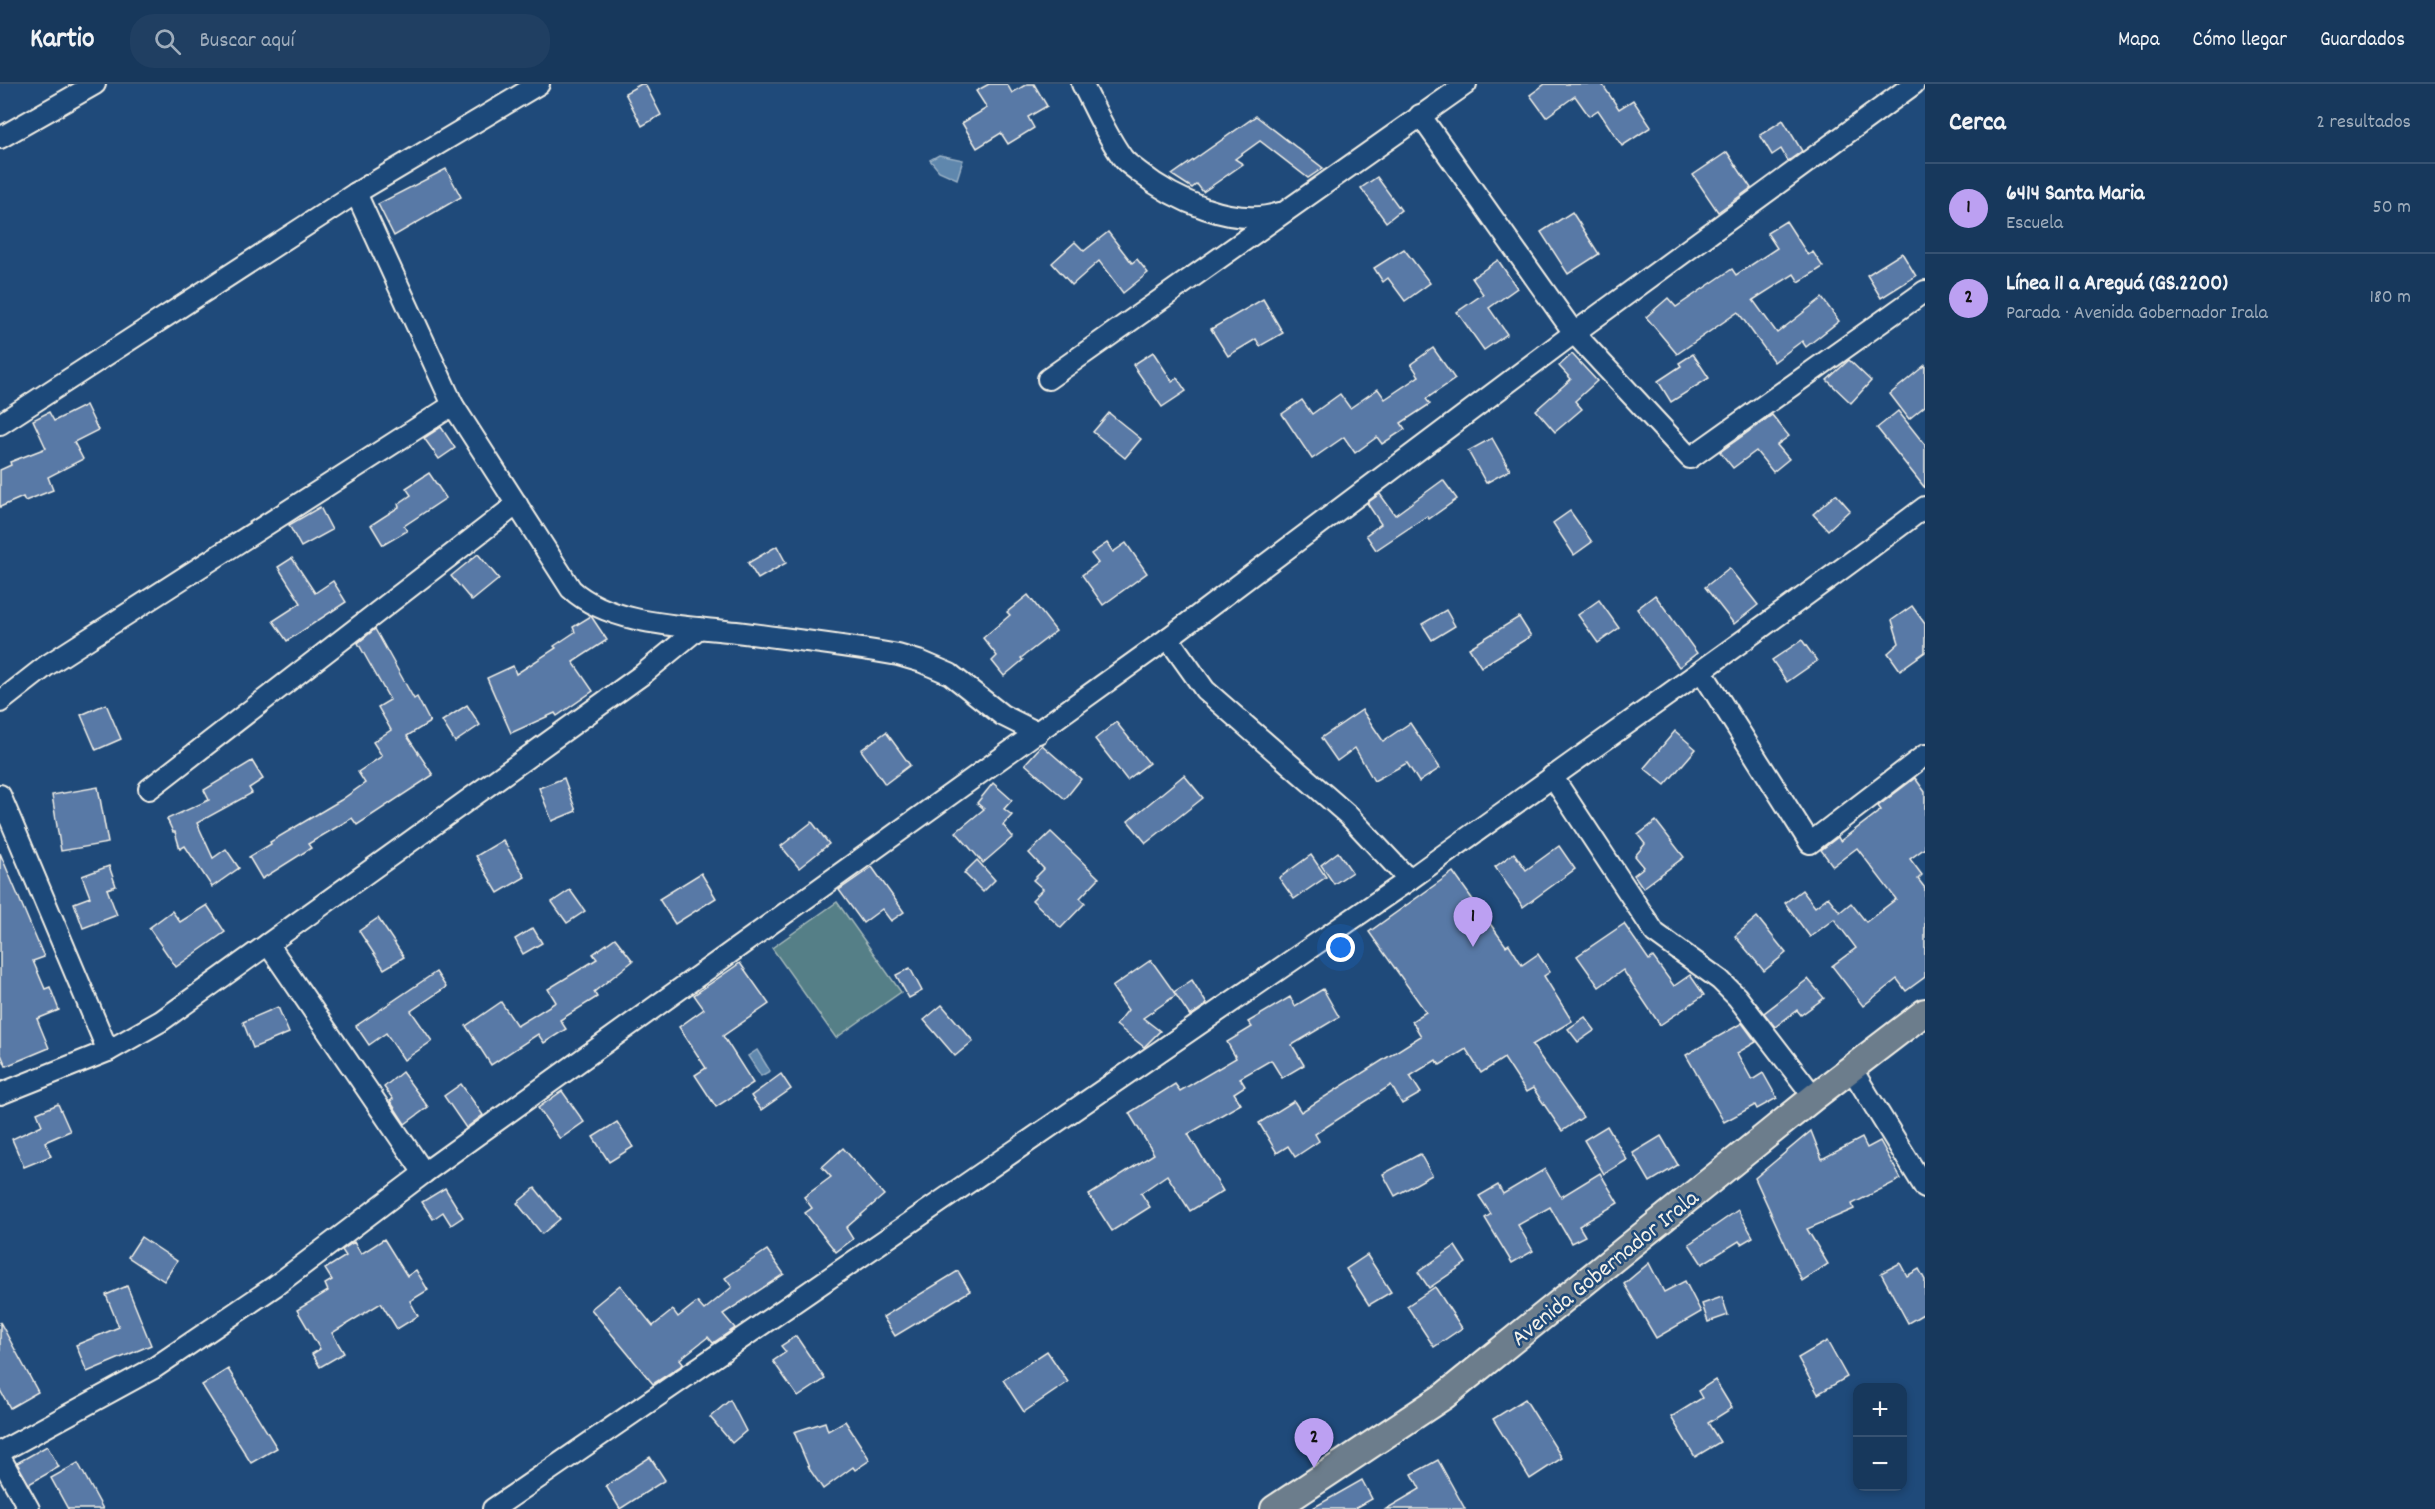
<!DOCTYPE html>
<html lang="es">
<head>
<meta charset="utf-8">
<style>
	body { margin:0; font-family:Dekko,sans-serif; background:#203f62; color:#f1f3f6 }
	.controls { position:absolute; right:18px; bottom:18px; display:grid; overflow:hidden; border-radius:12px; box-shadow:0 3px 9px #0003 }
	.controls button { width:54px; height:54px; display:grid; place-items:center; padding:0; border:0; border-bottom:2px solid #365272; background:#17385c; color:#f1f3f6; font:30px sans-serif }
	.you { position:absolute; left:1341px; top:864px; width:21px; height:21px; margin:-15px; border:4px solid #fff; border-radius:50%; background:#1a73e8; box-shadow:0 0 0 9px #1a73e833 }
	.badge { display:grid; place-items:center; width:39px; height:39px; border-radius:50%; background:#bca0f2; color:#111; font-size:20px; font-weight:700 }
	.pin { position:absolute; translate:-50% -50px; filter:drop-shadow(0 2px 3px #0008) }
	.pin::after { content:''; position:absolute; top:32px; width:21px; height:18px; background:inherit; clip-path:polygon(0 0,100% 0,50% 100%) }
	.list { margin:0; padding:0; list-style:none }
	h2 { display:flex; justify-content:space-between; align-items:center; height:78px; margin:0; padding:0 24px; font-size:26px }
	h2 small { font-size:20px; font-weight:400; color:#9eacbb }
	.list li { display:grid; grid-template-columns:39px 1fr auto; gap:18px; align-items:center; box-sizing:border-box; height:90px; padding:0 24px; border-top:2px solid #365272 }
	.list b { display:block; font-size:22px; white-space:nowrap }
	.list p { margin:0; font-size:20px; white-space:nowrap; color:#9eacbb }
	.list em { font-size:20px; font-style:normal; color:#9eacbb }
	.icon { flex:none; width:33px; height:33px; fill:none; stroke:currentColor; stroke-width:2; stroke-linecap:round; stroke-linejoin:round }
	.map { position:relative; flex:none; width:1925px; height:1425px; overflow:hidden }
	header { display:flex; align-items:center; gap:36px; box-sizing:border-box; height:84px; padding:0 30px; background:#17385c; border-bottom:2px solid #365272 }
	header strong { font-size:28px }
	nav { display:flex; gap:33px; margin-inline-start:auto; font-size:21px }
	.search { width:420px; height:54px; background:#203f62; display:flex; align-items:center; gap:15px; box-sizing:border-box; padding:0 21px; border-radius:24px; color:#9eacbb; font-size:22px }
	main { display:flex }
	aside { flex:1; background:#17385c }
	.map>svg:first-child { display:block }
</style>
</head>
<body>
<header>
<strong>Kartio</strong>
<div class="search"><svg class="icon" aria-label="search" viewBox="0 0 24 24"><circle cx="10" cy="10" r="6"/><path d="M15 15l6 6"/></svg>Buscar aquí</div>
<nav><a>Mapa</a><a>Cómo llegar</a><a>Guardados</a></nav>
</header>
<main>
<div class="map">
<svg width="1925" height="1425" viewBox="0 0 1925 1425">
	<rect width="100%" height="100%" fill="#1f4a7a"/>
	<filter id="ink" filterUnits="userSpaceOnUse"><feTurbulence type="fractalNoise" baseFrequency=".0167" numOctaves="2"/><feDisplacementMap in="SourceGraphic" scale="12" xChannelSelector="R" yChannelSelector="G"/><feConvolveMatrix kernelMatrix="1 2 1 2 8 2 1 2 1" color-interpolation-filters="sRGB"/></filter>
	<g filter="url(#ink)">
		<polygon fill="#557f87" stroke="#a4b8b8" stroke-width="1.5" points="837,818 901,908 836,954 772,864"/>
		<g fill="#5e87ad" stroke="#9ab1c5" stroke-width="1.5">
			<polygon points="939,71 963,76 957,95 939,87 930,76"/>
			<polygon points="757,966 770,987 761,992 748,972"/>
		</g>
		<g fill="#5979a6" stroke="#f4f1e8" stroke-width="1.5">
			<polygon points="641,0 645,0 661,31 642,42 625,9"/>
			<polygon points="989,0 1007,0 1012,9 1027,0 1034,0 1047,22 1028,33 1034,44 1008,60 1001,49 977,64 962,39 987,24 976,7"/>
			<polygon points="1545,0 1602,0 1619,25 1633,16 1651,43 1622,62 1598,26 1589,32 1575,12 1546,33 1530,11"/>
			<polygon points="1256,32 1323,84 1308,94 1260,57 1235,75 1243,80 1203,108 1197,100 1192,104 1172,91"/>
			<polygon points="1783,36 1802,67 1788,77 1781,65 1772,71 1760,51"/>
			<polygon points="1727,68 1751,104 1718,128 1693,91"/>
			<polygon points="446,85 461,113 394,152 378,120"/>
			<polygon points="1377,93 1401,126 1386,138 1361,104"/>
			<polygon points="1572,128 1599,170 1568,190 1541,148"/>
			<polygon points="1786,137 1808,171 1813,168 1823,183 1799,198 1794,190 1753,216 1777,249 1822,214 1839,237 1806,263 1802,257 1774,278 1738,228 1677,270 1646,233 1668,214 1676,223 1732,185 1736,191 1777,164 1767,149"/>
			<polygon points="1108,148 1132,179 1137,175 1148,189 1123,209 1099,177 1072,201 1052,179 1075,158 1084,167"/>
			<polygon points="1404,165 1430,199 1405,217 1388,194 1383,198 1374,184"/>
			<polygon points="1902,169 1916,192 1881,214 1867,191"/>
			<polygon points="1498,176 1517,204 1489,224 1507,250 1484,266 1457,228 1483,210 1472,194"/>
			<polygon points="1263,215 1283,249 1260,262 1256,255 1228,272 1211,245"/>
			<polygon points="1433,264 1455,295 1426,315 1430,320 1401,339 1405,345 1382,360 1377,353 1355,369 1344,353 1312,375 1282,330 1302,316 1312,330 1340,310 1350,324 1378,305 1385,315 1419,292 1411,280"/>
			<polygon points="1153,268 1172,297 1177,294 1186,307 1162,323 1133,281"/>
			<polygon points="1572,270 1597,297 1575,317 1582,325 1555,348 1536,326 1571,295 1559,282"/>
			<polygon points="1693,270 1709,294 1671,318 1658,297 1681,282 1679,279"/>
			<polygon points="1849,276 1871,297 1851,319 1827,296"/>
			<polygon points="1925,281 1925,322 1909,335 1890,310"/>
			<polygon points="86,321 98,346 74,358 83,375 48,393 53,406 25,417 23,413 0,423 0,386 11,381 10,378 46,364 33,336 49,328 54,337"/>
			<polygon points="1898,327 1925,361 1925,404 1877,344"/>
			<polygon points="1109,329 1141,355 1125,374 1093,348"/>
			<polygon points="1772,331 1789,352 1777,361 1789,375 1773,388 1756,367 1733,384 1720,368"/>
			<polygon points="441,343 455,364 439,375 424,354"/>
			<polygon points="1492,354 1510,386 1486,399 1468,367"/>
			<polygon points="429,389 446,414 404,442 407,447 383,461 371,441 399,423 398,420 411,411 406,404"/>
			<polygon points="1443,396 1457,415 1429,435 1427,432 1376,466 1366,451 1381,440 1367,419 1380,410 1395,431"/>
			<polygon points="1836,410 1850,426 1828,446 1813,430"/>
			<polygon points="320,423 332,446 301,463 289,441"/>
			<polygon points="1570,427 1592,458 1574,471 1553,439"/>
			<polygon points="1107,459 1113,468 1126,459 1147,489 1103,521 1082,491 1098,479 1091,470"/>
			<polygon points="777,462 786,479 758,495 748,479"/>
			<polygon points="478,470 499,495 472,517 451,492"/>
			<polygon points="292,474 315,509 333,497 346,518 287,557 273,537 301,519 278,483"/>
			<polygon points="1729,484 1758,521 1734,540 1705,503"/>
			<polygon points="1028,511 1056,547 1021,574 1023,576 1004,592 992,577 997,572 983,554 1010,531 1007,528"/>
			<polygon points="1655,511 1697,569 1679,583 1637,525"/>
			<polygon points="1599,516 1619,544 1598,559 1578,531"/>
			<polygon points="1912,522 1925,540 1925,568 1900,586 1888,569 1899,559 1892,536"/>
			<polygon points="1446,526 1455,542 1432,556 1422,540"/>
			<polygon points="591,532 607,556 573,578 593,607 557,632 555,629 511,649 487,594 513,582 516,590 556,564 554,562 575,548 573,543"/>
			<polygon points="1519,533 1531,552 1481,583 1469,564"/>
			<polygon points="375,545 414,615 417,613 430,638 407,652 433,691 357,741 352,734 308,760 311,764 262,795 249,773 271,760 270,758 341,716 365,699 358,688 382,672 373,658 391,646 378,623 390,616 358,559"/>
			<polygon points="1802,556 1817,577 1787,598 1772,576"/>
			<polygon points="106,620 121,655 96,666 81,631"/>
			<polygon points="467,621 480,641 455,658 442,637"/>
			<polygon points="1362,626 1383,657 1410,639 1440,684 1419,698 1407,679 1374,697 1355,664 1337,677 1321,654"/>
			<polygon points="1116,638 1149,679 1127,696 1095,655"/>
			<polygon points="1675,647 1696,665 1665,701 1644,684"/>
			<polygon points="886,648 910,681 885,700 861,666"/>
			<polygon points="1042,661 1081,695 1065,715 1025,680"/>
			<polygon points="252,677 263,695 249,704 252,709 197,739 213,774 226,765 239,784 212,803 185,762 180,765 175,748 173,748 167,735 209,716 204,706"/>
			<polygon points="1184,691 1203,714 1146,759 1128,737"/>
			<polygon points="564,694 576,727 552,737 539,704"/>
			<polygon points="1915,694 1925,708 1925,764 1910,775 1922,791 1918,795 1925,804 1925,893 1906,907 1897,895 1863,922 1832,882 1856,864 1834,835 1810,853 1785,819 1802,806 1815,823 1828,813 1840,828 1851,819 1866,838 1896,815 1857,764 1833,782 1821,766 1838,753 1840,757 1881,726 1878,722"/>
			<polygon points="993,699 1012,716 1004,725 1012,731 1003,741 1013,753 983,779 956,748 984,725 977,719"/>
			<polygon points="98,703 108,759 61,767 52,711"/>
			<polygon points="1656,737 1684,773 1643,804 1634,791 1644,783 1635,772 1645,760 1638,751"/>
			<polygon points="812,738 829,760 799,784 781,762"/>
			<polygon points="1051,748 1099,794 1080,814 1085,819 1061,844 1032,816 1043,805 1033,796 1044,785 1029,769"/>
			<polygon points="503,756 525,793 498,809 476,772"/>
			<polygon points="1559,762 1575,785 1523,823 1495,783 1514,769 1526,786"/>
			<polygon points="1338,768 1352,788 1334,800 1321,781"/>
			<polygon points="0,769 44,873 33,877 45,905 50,903 59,926 37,935 49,964 6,982 0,968"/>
			<polygon points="1311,771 1326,793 1294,815 1279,794"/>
			<polygon points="977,776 995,796 983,808 964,789"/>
			<polygon points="109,782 116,802 107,805 117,831 83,844 74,819 90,813 82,792"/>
			<polygon points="872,783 904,828 891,837 882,825 863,839 839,806"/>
			<polygon points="1453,788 1506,862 1509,860 1522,881 1538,870 1550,888 1544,892 1572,937 1532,961 1583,1033 1562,1047 1533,1004 1526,1008 1504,974 1481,989 1466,965 1440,981 1436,976 1410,992 1421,1009 1402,1020 1391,1001 1315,1050 1319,1057 1295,1073 1288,1062 1277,1069 1259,1039 1294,1017 1301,1028 1421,952 1412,937 1426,928 1369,848"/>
			<polygon points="701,789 716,814 675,840 659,815"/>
			<polygon points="570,806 585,827 567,839 552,818"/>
			<polygon points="207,821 225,848 176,883 149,844 172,827 180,838"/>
			<polygon points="1757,833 1786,869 1764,887 1735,852"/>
			<polygon points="378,834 404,873 384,885 359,847"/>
			<polygon points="1624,840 1649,876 1653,873 1674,902 1690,891 1704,911 1660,941 1623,886 1599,903 1577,872"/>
			<polygon points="533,844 542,859 523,870 515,855"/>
			<polygon points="615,854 633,877 594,908 597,913 560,936 566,945 544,959 538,950 491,981 466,942 501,918 517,942 556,918 548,905 597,875 593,870"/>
			<polygon points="1151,876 1176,911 1143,934 1160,947 1144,963 1116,941 1128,926 1112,903"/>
			<polygon points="740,879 769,920 723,952 753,999 716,1023 695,991 706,984 679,943 704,925 694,911"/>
			<polygon points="910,884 922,907 909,914 896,891"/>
			<polygon points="436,888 446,903 411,927 432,957 404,976 386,949 369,961 356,942"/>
			<polygon points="1808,895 1824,914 1801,931 1797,926 1775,943 1764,929"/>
			<polygon points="1192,896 1207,920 1190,932 1174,908"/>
			<polygon points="1323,905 1339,933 1292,961 1304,981 1282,994 1271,976 1240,994 1245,1002 1234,1009 1241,1020 1188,1050 1223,1107 1190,1127 1167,1091 1141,1109 1150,1123 1112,1147 1089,1111 1154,1070 1129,1029 1175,1000 1180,1007 1236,974 1227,958 1252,943 1248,938 1290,913 1295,922"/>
			<polygon points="942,921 973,957 955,972 924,936"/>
			<polygon points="278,923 289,949 253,964 243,938"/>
			<polygon points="1585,933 1595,946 1578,958 1568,945"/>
			<polygon points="1742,939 1756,958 1737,969 1752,996 1763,989 1777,1014 1757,1025 1755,1021 1724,1038 1686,971"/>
			<polygon points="402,988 428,1023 405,1040 390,1017 393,1015 384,1003"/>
			<polygon points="781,990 791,1005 761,1026 751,1012"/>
			<polygon points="461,1000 483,1031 466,1044 444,1012"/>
			<polygon points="562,1007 584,1038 560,1055 538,1024"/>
			<polygon points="58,1020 70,1047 45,1058 51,1072 24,1083 12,1055 42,1041 37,1029"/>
			<polygon points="617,1038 633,1063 609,1078 593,1053"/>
			<polygon points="1607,1042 1627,1076 1604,1090 1584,1056"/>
			<polygon points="1811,1047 1822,1075 1862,1054 1867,1064 1880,1057 1901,1095 1852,1120 1854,1125 1807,1145 1828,1180 1802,1197 1755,1094"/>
			<polygon points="1661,1052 1678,1081 1650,1098 1633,1069"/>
			<polygon points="843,1064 884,1111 846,1144 853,1155 836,1168 805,1129 812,1124 804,1113 831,1093 822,1083"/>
			<polygon points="1420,1070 1432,1091 1395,1112 1383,1090"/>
			<polygon points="1545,1085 1561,1113 1600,1089 1618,1119 1579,1142 1585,1152 1571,1159 1550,1123 1518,1141 1533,1167 1512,1179 1485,1134 1491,1130 1479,1112 1498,1101 1503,1110"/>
			<polygon points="445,1104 463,1133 451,1141 443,1128 433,1135 422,1118"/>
			<polygon points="535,1104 560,1135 542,1150 517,1119"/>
			<polygon points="1738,1126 1753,1153 1741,1160 1739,1157 1702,1180 1689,1160"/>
			<polygon points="141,1153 177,1177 164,1197 128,1173"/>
			<polygon points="384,1155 407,1192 416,1186 428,1206 410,1217 418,1232 397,1245 381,1219 332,1249 344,1269 320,1283 312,1270 320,1265 297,1226 328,1207 325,1200 332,1196 325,1185 346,1172 342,1166 354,1158 361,1170"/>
			<polygon points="1455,1162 1466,1179 1429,1204 1418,1188"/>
			<polygon points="767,1166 784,1190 723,1230 735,1244 713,1259 708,1253 680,1275 684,1280 653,1300 591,1225 620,1201 653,1242 673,1226 678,1233 697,1218 704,1226 732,1203 725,1194"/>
			<polygon points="1367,1171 1391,1208 1369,1221 1346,1185"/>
			<polygon points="1649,1179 1664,1208 1685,1197 1701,1228 1656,1254 1624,1200"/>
			<polygon points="1900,1179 1907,1192 1919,1185 1925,1196 1925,1229 1908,1239 1881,1189"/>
			<polygon points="958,1187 970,1207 895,1252 883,1233"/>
			<polygon points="127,1202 151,1261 87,1288 76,1261 119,1243 106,1211"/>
			<polygon points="1435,1203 1462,1244 1434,1263 1407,1222"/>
			<polygon points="1722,1213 1728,1231 1708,1238 1702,1220"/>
			<polygon points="0,1238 38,1308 10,1324 0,1306"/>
			<polygon points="796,1252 825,1295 798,1313 773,1277 786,1268 781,1262"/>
			<polygon points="1827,1257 1847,1293 1818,1310 1798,1274"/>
			<polygon points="1047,1267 1068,1298 1024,1328 1003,1296"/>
			<polygon points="228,1285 277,1364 251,1379 202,1301"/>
			<polygon points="1715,1296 1732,1324 1708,1339 1720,1358 1695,1373 1671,1333 1702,1314 1698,1307"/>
			<polygon points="1525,1315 1562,1374 1530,1395 1493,1335"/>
			<polygon points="730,1316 746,1347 732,1359 710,1333"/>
			<polygon points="845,1337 870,1376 855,1386 853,1383 823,1405 810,1386 794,1348 825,1338 828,1347"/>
			<polygon points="47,1362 59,1383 29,1400 17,1379"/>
			<polygon points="650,1373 665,1396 620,1425 606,1402"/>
			<polygon points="1438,1376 1465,1425 1386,1425 1420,1405 1412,1390"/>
			<polygon points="78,1379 103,1425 68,1425 51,1394"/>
			<polygon points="1362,1396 1372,1415 1354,1425 1311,1425"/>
		</g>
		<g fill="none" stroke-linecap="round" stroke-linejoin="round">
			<g stroke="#f4f1e8" stroke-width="24">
				<g id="minor">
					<path d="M1082,0C1095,24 1106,51 1122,73C1126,79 1133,83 1139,88C1174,116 1235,144 1279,129"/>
					<polyline points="1420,31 1574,249 1690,374 1925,207"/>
					<polyline points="0,54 95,0"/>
					<path d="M356,109L453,321L571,505C610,541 685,542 736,548C790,555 845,561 898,571L922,578L950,590L1002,631L1038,649"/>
					<polyline points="1048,295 1466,0"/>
					<polyline points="0,340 356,109 539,0"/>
					<polyline points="1168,554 1205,606 1348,731 1409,796"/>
					<polyline points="1702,588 1810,759 1925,671"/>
					<polyline points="0,618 46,582 453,321"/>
					<polyline points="1552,692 1655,849 1720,896 1737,913 1814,1013"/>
					<polyline points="149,705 517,420"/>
					<polyline points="0,711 108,967"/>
					<polyline points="268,860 424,1089"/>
					<polyline points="1851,984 1925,1104"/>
					<polyline points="0,1010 108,967 161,937 643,590 699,544"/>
					<polyline points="0,1368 154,1284 275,1202 424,1089 1168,554 1574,249 1914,0"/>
					<polyline points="0,1373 29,1425"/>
					<path d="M493,1425L1409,796C1581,671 1756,551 1925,423"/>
				</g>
			</g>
			<g stroke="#f4f1e8" stroke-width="30">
				<polyline id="major" points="1274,1425 1444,1312 1814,1013 1925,928"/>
			</g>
			<use href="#minor" stroke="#1f4a7a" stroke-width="20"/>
			<use href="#major" stroke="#6c7d8c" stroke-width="26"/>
		</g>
	</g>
	<g text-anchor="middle" stroke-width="5" stroke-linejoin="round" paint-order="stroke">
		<g font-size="24" fill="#f4f1e8" stroke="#1f4a7a">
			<text transform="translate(1604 1183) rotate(-39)" y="8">Avenida Gobernador Irala</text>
		</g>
	</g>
</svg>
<div class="controls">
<button>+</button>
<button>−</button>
</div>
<div class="you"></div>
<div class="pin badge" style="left:1473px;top:863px">1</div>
<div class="pin badge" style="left:1314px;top:1384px">2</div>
</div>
<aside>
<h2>Cerca<small>2 resultados</small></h2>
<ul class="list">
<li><span class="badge">1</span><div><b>6414 Santa Maria</b><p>Escuela</p></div><em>50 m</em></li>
<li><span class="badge">2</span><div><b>Línea 11 a Areguá (GS.2200)</b><p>Parada · Avenida Gobernador Irala</p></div><em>180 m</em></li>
</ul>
</aside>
</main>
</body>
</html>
